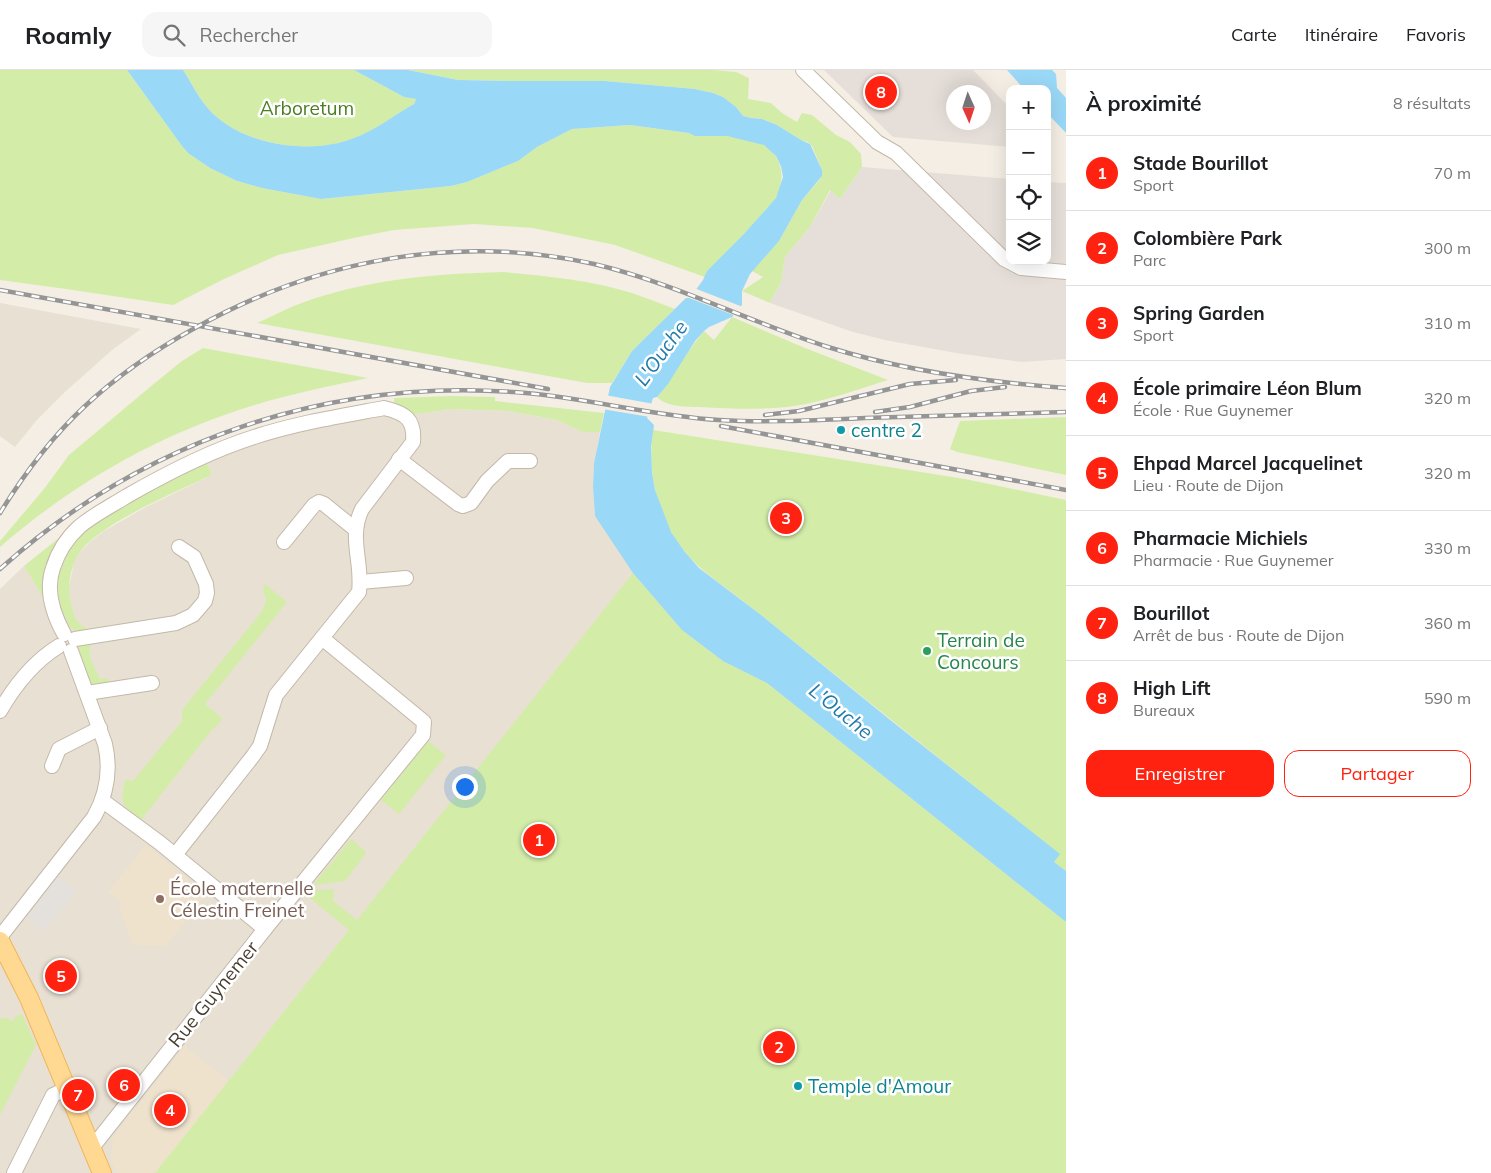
<!DOCTYPE html>
<html lang="fr">
<head>
<meta charset="utf-8">
<style>
	body { margin:0; font-family:Mulish,sans-serif; background:#f6f6f6; color:#202124 }
	.controls { position:absolute; right:15px; top:15px; display:grid; overflow:hidden; border-radius:10px; box-shadow:0 5px 20px #0002 }
	.controls button { width:45px; height:45px; display:grid; place-items:center; padding:0; border:0; border-bottom:1px solid #e0e0e0; background:#fff; color:#202124; font:25px sans-serif }
	.compass { position:absolute; left:946px; top:15px; width:45px; height:45px; border-radius:50%; background:#fff; box-shadow:0 5px 20px #0002; rotate:177deg }
	.you { position:absolute; left:464px; top:716px; width:18px; height:18px; margin:-12px; border:4px solid #fff; border-radius:50%; background:#1a73e8; box-shadow:0 0 0 8px #1a73e833 }
	.badge { display:grid; place-items:center; width:32px; height:32px; border-radius:50%; background:#ff2210; color:#fff; font-size:16px; font-weight:700 }
	.pin { position:absolute; translate:-50% -50%; border:2px solid #fff; box-shadow:0 1px 5px #0006 }
	.list { margin:0; padding:0; list-style:none }
	h2 { display:flex; justify-content:space-between; align-items:center; height:65px; margin:0; padding:0 20px; font-size:21px }
	h2 small { font-size:16px; font-weight:400; color:#757577 }
	.list li { display:grid; grid-template-columns:32px 1fr auto; gap:15px; align-items:center; box-sizing:border-box; height:75px; padding:0 20px; border-top:1px solid #e0e0e0 }
	.list b { display:block; font-size:19px; white-space:nowrap }
	.list p { margin:0; font-size:16px; white-space:nowrap; color:#757577 }
	.list em { font-size:16px; font-style:normal; color:#757577 }
	.actions { display:flex; gap:10px; padding:15px 20px }
	.actions a { flex:1; padding:11px 0; border:1px solid #ff2210; border-radius:15px; text-align:center; font-size:18px; color:#ff2210 }
	.actions .main { background:#ff2210; color:#fff }
	.icon { flex:none; width:28px; height:28px; fill:none; stroke:currentColor; stroke-width:2; stroke-linecap:round; stroke-linejoin:round }
	.map { position:relative; flex:none; width:1066px; height:1103px; overflow:hidden }
	header { display:flex; align-items:center; gap:30px; box-sizing:border-box; height:70px; padding:0 25px; background:#fff; border-bottom:1px solid #e0e0e0 }
	header strong { font-size:24px }
	nav { display:flex; gap:28px; margin-inline-start:auto; font-size:18px }
	.search { width:350px; height:45px; background:#f6f6f6; display:flex; align-items:center; gap:12px; box-sizing:border-box; padding:0 18px; border-radius:15px; color:#757577; font-size:19px }
	main { display:flex }
	aside { flex:1; background:#fff }
	.map>svg:first-child { display:block }
</style>
</head>
<body>
<header>
<strong>Roamly</strong>
<div class="search"><svg class="icon" aria-label="search" viewBox="0 0 24 24"><circle cx="10" cy="10" r="6"/><path d="M15 15l6 6"/></svg>Rechercher</div>
<nav><a>Carte</a><a>Itinéraire</a><a>Favoris</a></nav>
</header>
<main>
<div class="map">
<svg width="1066" height="1103" viewBox="0 0 1066 1103">
	<rect width="100%" height="100%" fill="#f4eee4"/>
	<g fill="#e8e0d2">
		<polygon points="0,233 141,259 112,280 66,321 36,351 15,377 0,366"/>
		<polygon points="394,333 410,345 450,339 508,341 557,350 583,362 600,362 594,394 593,417 595,446 775,620 1066,852 1066,1103 0,1103 0,519 24,496 46,531 69,517 74,493 80,482 91,471 104,461 146,437 212,405 203,384 345,340"/>
	</g>
	<g fill="#e6dfd9" fill-rule="evenodd">
		<path d="M824,0H973L1010,38V77L893,67ZM984,22V52H954V22Z"/>
		<polygon points="862,97 1010,109 1010,191 1047,191 1047,112 1066,113 1066,289 1022,292 956,283 885,270 853,262 770,233 781,212 785,187 810,157 831,120 840,129"/>
	</g>
	<g fill="#efe2cd">
		<polygon points="146,775 207,825 166,876 133,875 119,838 122,833 108,822"/>
		<polygon points="185,976 229,1011 155,1103 117,1103 111,1089 113,1067"/>
	</g>
	<g fill="#d3eda9">
		<path d="M0,0H127L182,76L188,83L210,98L237,111L262,118L321,129L451,116L467,112L518,91L537,77L572,59L630,55L689,63C701,68 714,64 727,66C736,67 757,71 764,75C783,87 785,107 777,126C775,131 769,136 765,140C747,162 728,183 707,201L705,207L615,175L533,158L474,154L394,160L358,167L278,185L224,209L173,235L66,219L0,210Z"/>
		<path d="M183,0H354L404,27L416,29L414,34C394,45 376,60 355,68C309,86 237,75 206,36C197,25 191,12 183,0Z"/>
		<polygon points="408,0 712,0 736,2 749,8 748,29 771,33 782,43 797,52 802,43 812,45 836,65 850,72 861,84 862,97 840,129 830,120 810,157 785,187 781,212 770,233 742,221 763,207 752,201 779,171 802,130 821,108 822,100 812,76 808,72 801,70 777,55 762,49 751,48 743,46 736,37 723,27 713,23 695,19 605,11 512,11 458,10"/>
		<path d="M503,202C546,206 590,210 632,223C647,228 661,234 675,239L632,281L612,313H587L257,253C271,247 285,239 299,234C366,209 432,204 503,202Z"/>
		<path d="M732,247L805,278L888,310C862,318 837,327 811,333C775,341 737,339 700,337C687,337 666,337 657,327C673,305 687,281 704,261L714,270Z"/>
		<path d="M203,278L368,308C325,317 281,326 239,340C151,369 70,416 0,477V471L44,419L69,385L150,317L182,291Z"/>
		<polygon points="452,326 495,327 495,331 604,343 600,362 583,362 557,350 508,341 450,339 410,345 394,335 394,328"/>
		<polygon points="1066,347 1066,405 957,382 950,379 960,351"/>
		<path d="M653,360L965,409L1066,430V801L1053,792L1059,784C968,711 877,639 787,566C768,550 749,536 730,521C714,509 697,497 684,481C657,448 647,402 653,360Z"/>
		<path d="M203,384L212,405C178,421 101,453 80,482C70,497 67,516 71,533C73,545 77,556 89,559L77,561L69,557L57,528L46,532L24,496L60,467L95,442Z"/>
		<polygon points="633,503 682,560 723,591 767,613 1066,852 1066,1103 155,1103 349,860 306,825 311,818 319,820 334,819 333,831 357,850"/>
		<path d="M265,514L287,532L205,634L223,649L211,661L141,750C121,734 120,735 125,710L133,711L182,651V640L262,541L266,531L263,518Z"/>
		<path d="M93,572C84,582 95,598 100,609L108,608L109,615H90L77,583L80,574Z"/>
		<polygon points="428,671 446,685 399,744 381,730"/>
		<polygon points="351,769 365,781 365,785 345,811 316,815 314,814"/>
		<polygon points="22,944 36,975 0,1045 0,948 2,949 4,947 13,951 16,946"/>
	</g>
	<polygon fill="#e4e1dd" points="58,807 76,821 44,862 26,847"/>
	<g fill="#9ad8f7">
		<path d="M127,0H183C191,12 197,25 206,36C237,75 309,86 354,68C376,60 394,45 414,34L416,29L404,27L354,0H408L458,10L512,11H605L695,19L713,23L723,27L736,37L743,46L751,48L762,49L777,55L801,70L810,74L822,100V106L802,130L779,171L750,204L742,221V235L732,247L709,257L704,261L695,271L668,314L657,327L653,328L647,348L654,355L651,377L652,402L655,420L671,462L684,481L699,498L761,545L889,649L1060,784L1054,792L1066,801V852L767,613L723,591L682,560L633,503L595,446L593,417L594,393L610,317L632,281L686,228H690L703,210L707,201L743,165L776,128L783,107L781,96L776,86L764,75L727,66H695L689,63L630,55L572,59L537,77L518,91L467,112L451,116L321,129L262,118L237,111L210,98L188,83L182,76Z"/>
		<polygon points="1007,0 1052,0 1056,4 1057,18 1066,28 1066,63 1047,43 1047,19 1024,19"/>
	</g>
	<g fill="#f4eee4">
		<polygon points="694,218 743,237 736,246 684,226 687,226"/>
		<polygon points="605,325 654,334 650,347 602,339"/>
	</g>
	<g fill="none" stroke-linecap="round" stroke-linejoin="round">
		<g stroke="#c3b8a9" stroke-width="16">
			<g id="minor">
				<polyline points="803,0 877,72 896,83 1004,189 1021,198 1066,202"/>
				<polyline points="399,389 458,434 463,436 471,433 487,411 508,391 530,391"/>
				<polyline points="284,472 314,435 319,432 324,434 355,459"/>
				<polyline points="360,512 406,508"/>
				<path d="M64,564C53,544 45,521 53,498C58,482 67,468 79,457C93,445 111,436 127,426C167,403 210,381 254,367C297,353 341,346 384,338C405,343 415,349 413,372L362,439C348,468 363,492 359,522L276,625L260,676L253,686L175,785"/>
				<polyline points="75,569 176,553 193,545 205,531 207,523 206,514 194,487 179,477"/>
				<polyline points="87,623 152,613"/>
				<path d="M0,641C15,615 33,592 59,576"/>
				<polyline points="52,696 59,679 100,658"/>
				<polyline points="103,731 160,773 265,859"/>
				<path d="M0,867L94,747C107,724 111,700 105,674L71,581"/>
				<polyline points="91,1079 265,859 423,665 424,652 322,568"/>
				<polyline points="14,1103 53,1025 66,1019"/>
			</g>
		</g>
		<g stroke="#efb657" stroke-width="20">
			<polyline id="major" points="0,871 29,928 102,1103"/>
		</g>
		<use href="#minor" stroke="#fff" stroke-width="14"/>
		<use href="#major" stroke="#ffd892" stroke-width="18"/>
		<g stroke="#959595" stroke-width="4.5">
			<g id="rail">
				<polyline points="0,220 548,319"/>
				<polyline points="875,342 910,337 971,321 1005,317"/>
				<polyline points="765,345 799,341 910,314 956,310"/>
				<polyline points="721,356 1066,420"/>
				<path d="M0,443C24,404 51,368 84,337C117,306 155,280 195,258C317,190 456,163 594,194C675,213 749,252 828,277C904,301 986,312 1066,318"/>
				<path d="M0,499C145,369 331,306 526,323C591,329 654,346 719,350C768,353 816,350 865,348C932,346 999,344 1066,342"/>
			</g>
		</g>
		<use href="#rail" stroke="#fff" stroke-width="2.5" stroke-dasharray="8" stroke-linecap="butt"/>
	</g>
	<g fill="#0f9aa8" stroke="#fff" stroke-width="2">
		<circle cx="841" cy="360" r="5"/>
		<circle cx="798" cy="1016" r="5"/>
	</g>
	<circle fill="#2e9e5b" stroke="#fff" stroke-width="2" cx="927" cy="581" r="5"/>
	<circle fill="#8d6e63" stroke="#fff" stroke-width="2" cx="160" cy="829" r="5"/>
	<g text-anchor="middle" stroke-width="5" stroke-linejoin="round" paint-order="stroke">
		<g font-size="19" fill="#4c7e21" stroke="#fff">
			<text x="307" y="45">Arboretum</text>
		</g>
		<g font-size="19" fill="#0d838f" stroke="#fff" text-anchor="start">
			<text x="851" y="367">centre 2</text>
			<text x="808" y="1023">Temple d'Amour</text>
		</g>
		<g font-size="19" fill="#27864d" stroke="#fff" text-anchor="start">
			<text x="937" y="577">Terrain de<tspan x="937" dy="22">Concours</tspan></text>
		</g>
		<g font-size="19" fill="#785e54" stroke="#fff" text-anchor="start">
			<text x="170" y="825">École maternelle<tspan x="170" dy="22">Célestin Freinet</tspan></text>
		</g>
		<g font-size="19" fill="#473e33" stroke="#fff">
			<text transform="translate(213 924) rotate(-51)" y="7">Rue Guynemer</text>
		</g>
		<g font-size="20" font-style="italic" fill="#207bac" stroke="#fff">
			<text transform="translate(661 283) rotate(-54)" y="7">L'Ouche</text>
			<text transform="translate(841 641) rotate(39)" y="7">L'Ouche</text>
		</g>
	</g>
</svg>
<div class="controls">
<button>+</button>
<button>−</button>
<button><svg class="icon" aria-label="locate" viewBox="0 0 24 24"><circle cx="12" cy="12" r="6"/><path d="M12 2v4M12 18v4M2 12h4M18 12h4"/></svg></button>
<button><svg class="icon" aria-label="layers" viewBox="0 0 24 24"><path d="M12 4l9 5-9 5-9-5zM3 14l9 5 9-5"/></svg></button>
</div>
<svg class="compass" viewBox="-18 -18 36 36"><path d="M0-13l5 13h-10z" fill="#e53935"/><path d="M0 13l5-13h-10z" fill="#757577"/></svg>
<div class="you"></div>
<div class="pin badge" style="left:539px;top:770px">1</div>
<div class="pin badge" style="left:779px;top:977px">2</div>
<div class="pin badge" style="left:786px;top:448px">3</div>
<div class="pin badge" style="left:170px;top:1040px">4</div>
<div class="pin badge" style="left:61px;top:906px">5</div>
<div class="pin badge" style="left:124px;top:1015px">6</div>
<div class="pin badge" style="left:78px;top:1025px">7</div>
<div class="pin badge" style="left:881px;top:22px">8</div>
</div>
<aside>
<h2>À proximité<small>8 résultats</small></h2>
<ul class="list">
<li><span class="badge">1</span><div><b>Stade Bourillot</b><p>Sport</p></div><em>70 m</em></li>
<li><span class="badge">2</span><div><b>Colombière Park</b><p>Parc</p></div><em>300 m</em></li>
<li><span class="badge">3</span><div><b>Spring Garden</b><p>Sport</p></div><em>310 m</em></li>
<li><span class="badge">4</span><div><b>École primaire Léon Blum</b><p>École · Rue Guynemer</p></div><em>320 m</em></li>
<li><span class="badge">5</span><div><b>Ehpad Marcel Jacquelinet</b><p>Lieu · Route de Dijon</p></div><em>320 m</em></li>
<li><span class="badge">6</span><div><b>Pharmacie Michiels</b><p>Pharmacie · Rue Guynemer</p></div><em>330 m</em></li>
<li><span class="badge">7</span><div><b>Bourillot</b><p>Arrêt de bus · Route de Dijon</p></div><em>360 m</em></li>
<li><span class="badge">8</span><div><b>High Lift</b><p>Bureaux</p></div><em>590 m</em></li>
</ul>
<div class="actions"><a class="main">Enregistrer</a><a>Partager</a></div>
</aside>
</main>
</body>
</html>
